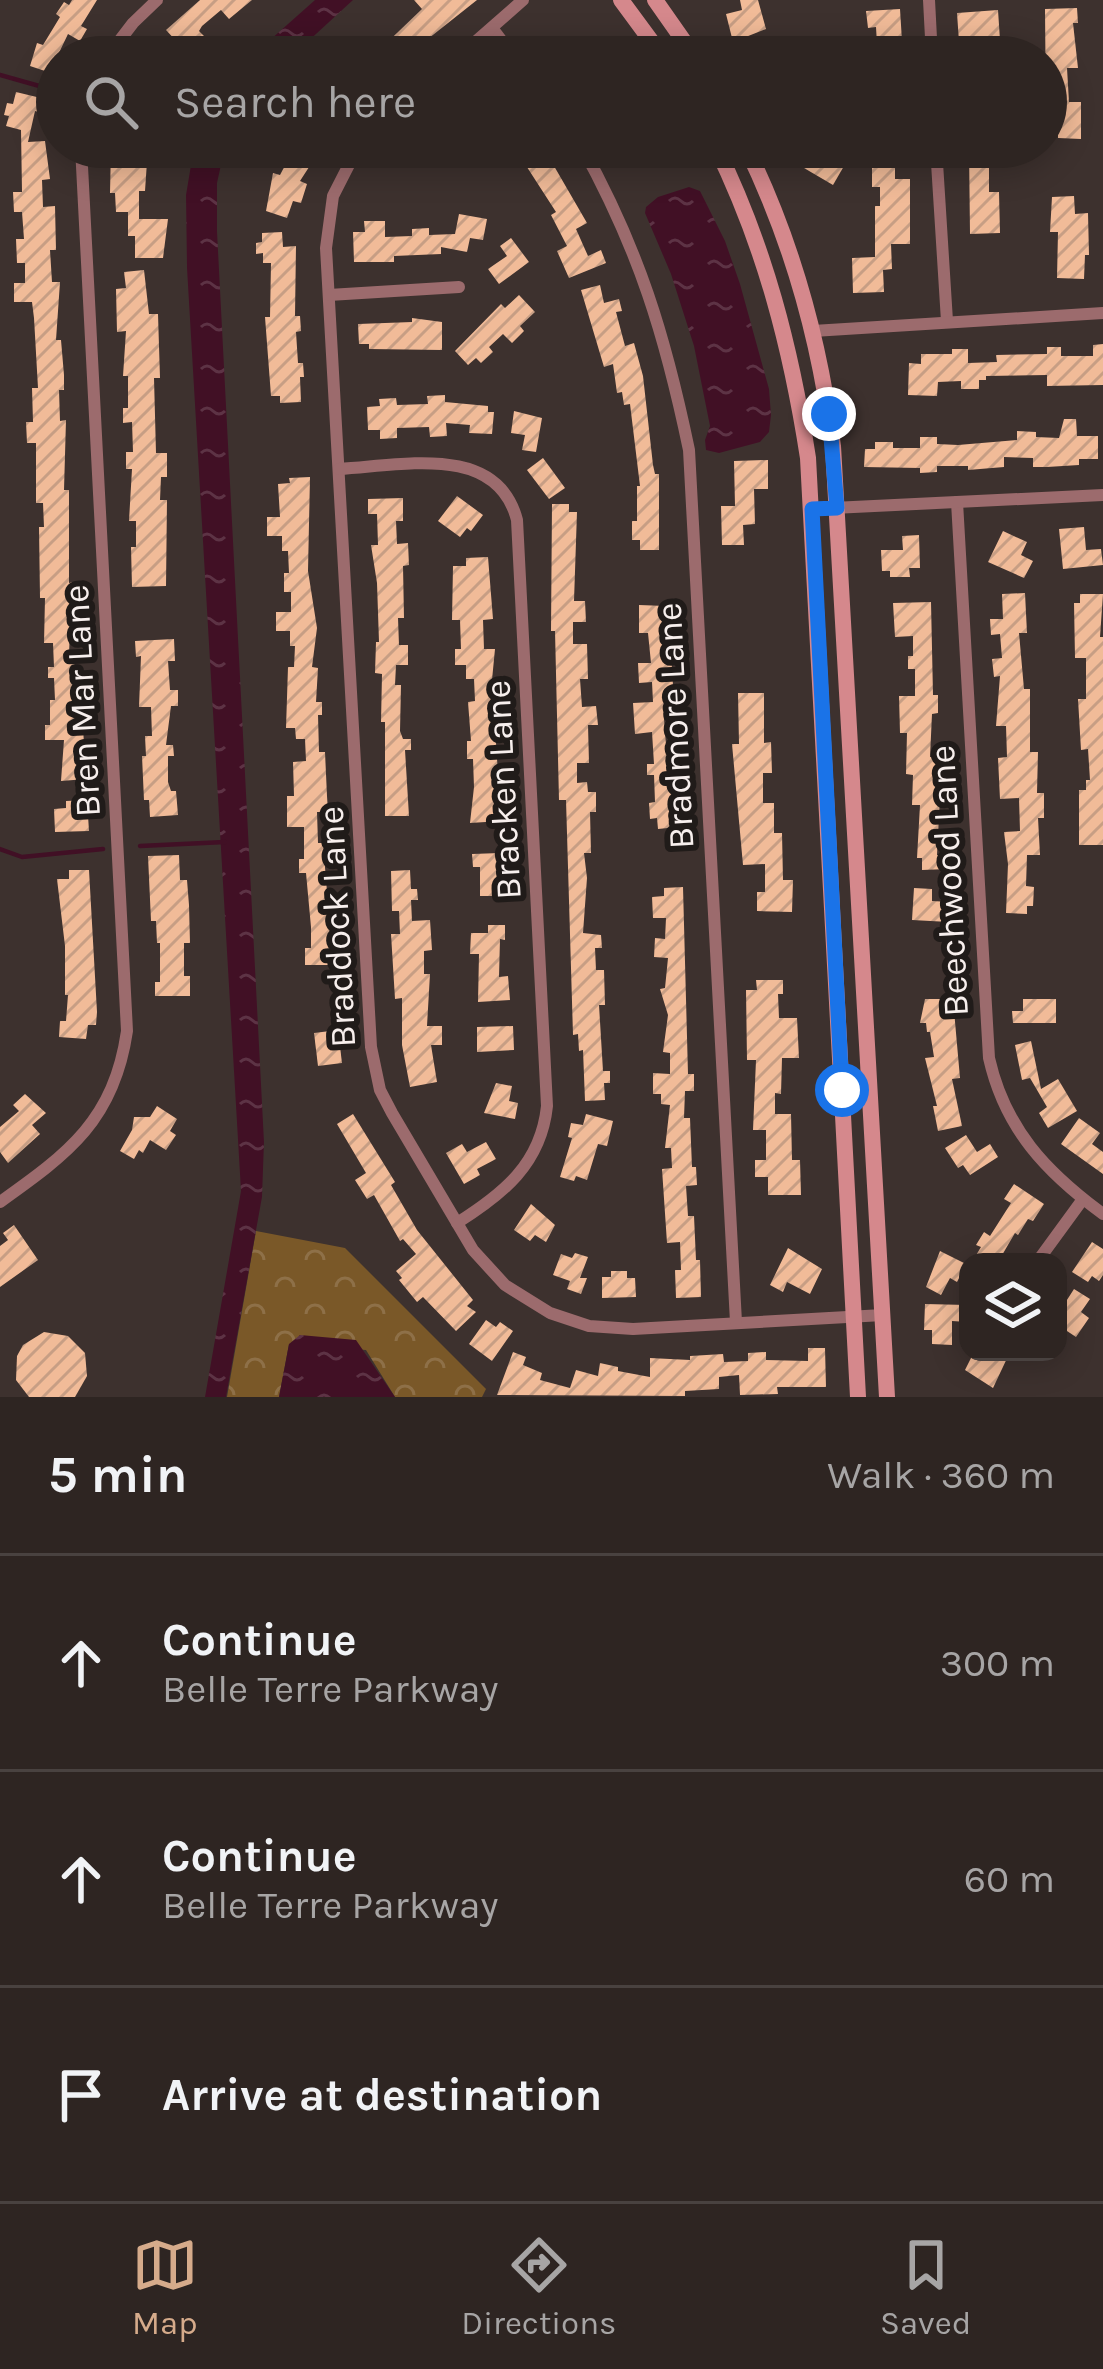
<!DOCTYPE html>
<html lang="en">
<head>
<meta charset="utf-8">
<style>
	body { margin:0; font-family:Karla,sans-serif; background:#362d2a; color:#f1f3f6 }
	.controls { position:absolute; right:36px; bottom:36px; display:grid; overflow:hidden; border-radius:24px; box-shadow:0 6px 30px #0003 }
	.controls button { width:108px; height:108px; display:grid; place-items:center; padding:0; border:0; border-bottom:3px solid #494240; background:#2e2522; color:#f1f3f6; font:60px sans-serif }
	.stop { position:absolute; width:36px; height:36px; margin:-27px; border:9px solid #1a73e8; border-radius:50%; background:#fff }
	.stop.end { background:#1a73e8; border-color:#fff; box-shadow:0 3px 12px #0008 }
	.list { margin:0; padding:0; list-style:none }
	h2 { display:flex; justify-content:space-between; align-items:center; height:156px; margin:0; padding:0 48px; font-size:51px }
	h2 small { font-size:39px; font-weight:400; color:#a7a5a5 }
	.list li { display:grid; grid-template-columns:78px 1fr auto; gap:36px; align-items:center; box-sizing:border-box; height:216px; padding:0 48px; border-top:3px solid #494240 }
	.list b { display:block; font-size:45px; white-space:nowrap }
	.list p { margin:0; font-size:39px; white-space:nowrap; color:#a7a5a5 }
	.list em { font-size:39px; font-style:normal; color:#a7a5a5 }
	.icon { flex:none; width:66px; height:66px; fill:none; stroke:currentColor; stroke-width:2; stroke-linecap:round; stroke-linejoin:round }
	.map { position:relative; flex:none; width:1103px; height:1397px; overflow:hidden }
	.search { position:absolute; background:#2e2522; box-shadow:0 6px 30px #0003; left:36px; right:36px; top:36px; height:132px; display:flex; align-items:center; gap:30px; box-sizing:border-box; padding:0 42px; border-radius:66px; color:#a7a5a5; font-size:45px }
	.sheet { height:804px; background:#2e2522 }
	nav { display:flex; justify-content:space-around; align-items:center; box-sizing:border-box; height:168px; border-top:3px solid #494240; background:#2e2522; font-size:33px; color:#a7a5a5 }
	nav a { display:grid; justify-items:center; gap:6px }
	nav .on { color:#d6ab8b }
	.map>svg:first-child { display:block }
</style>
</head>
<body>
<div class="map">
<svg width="1103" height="1397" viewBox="0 0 1103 1397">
	<defs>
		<pattern id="forest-crowns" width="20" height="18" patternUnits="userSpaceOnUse" patternTransform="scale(3)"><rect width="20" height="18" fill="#7a5828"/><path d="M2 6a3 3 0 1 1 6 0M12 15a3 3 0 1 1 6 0" fill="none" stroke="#8e7048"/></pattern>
		<pattern id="water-ripples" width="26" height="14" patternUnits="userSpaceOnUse" patternTransform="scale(3)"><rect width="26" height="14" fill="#411025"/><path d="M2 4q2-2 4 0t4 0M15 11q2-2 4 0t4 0" fill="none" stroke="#5d3345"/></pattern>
		<pattern id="building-hatch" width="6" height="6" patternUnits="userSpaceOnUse" patternTransform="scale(3)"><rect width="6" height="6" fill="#f1bb98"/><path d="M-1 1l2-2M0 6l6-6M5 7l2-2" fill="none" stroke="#c79e84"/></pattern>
	</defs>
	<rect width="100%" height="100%" fill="#3d312e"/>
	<polygon fill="url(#forest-crowns)" points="256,1231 345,1248 486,1389 482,1397 395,1397 366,1350 289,1344 279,1397 227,1397"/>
	<g fill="url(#water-ripples)">
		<polygon points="315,0 353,0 291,57 251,57"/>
		<polygon points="194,147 225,147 217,183 217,231 264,1142 262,1197 226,1397 205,1397 241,1191 187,268 186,195"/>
		<polygon points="689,187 700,191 725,241 740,284 769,389 771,415 769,432 760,442 719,453 706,450 705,440 710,426 694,346 671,274 645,213 646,207 658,197"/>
		<polygon points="300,1335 356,1340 395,1397 279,1397 289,1344"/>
	</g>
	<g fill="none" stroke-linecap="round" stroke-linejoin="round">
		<g stroke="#411025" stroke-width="4.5">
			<polyline points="0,75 57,91"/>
			<polyline points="140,846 225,842"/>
			<polyline points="0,849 22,857 103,849"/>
		</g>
	</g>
	<g fill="url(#building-hatch)">
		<polygon points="72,0 97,0 81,26 87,29 80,41 68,34 57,57 57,75 30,66 37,43 43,45 60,17 56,14 64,2 69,5"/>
		<polygon points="200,0 252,0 229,19 221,10 202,26 199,31 208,40 190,56 166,30"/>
		<polygon points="414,0 477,0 414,50 420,57 372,57 422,9"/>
		<polygon points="740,0 758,0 766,29 733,42 726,14 742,10"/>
		<polygon points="1077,8 1078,23 1073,23 1078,68 1067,68 1069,102 1081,102 1081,139 1058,138 1058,123 1046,123 1045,9"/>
		<polygon points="900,9 903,57 888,57 887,44 877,44 876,27 868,28 866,11"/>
		<polygon points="998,10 1000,40 993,40 993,57 967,57 967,41 959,42 957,13"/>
		<polygon points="16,92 45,99 42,113 35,111 28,142 45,141 50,179 42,180 43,207 55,206 56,250 50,250 52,282 60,282 56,340 61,340 64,375 64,390 59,390 60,421 66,420 64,490 69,490 69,583 74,582 77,611 77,626 70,626 69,656 74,656 75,675 80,675 86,779 61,781 64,740 45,740 45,725 50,725 50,700 55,700 54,678 48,678 48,667 54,667 53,643 44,643 45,598 40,598 39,527 44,527 43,503 36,503 36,443 27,443 26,422 33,422 32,388 38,388 34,318 32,302 14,302 14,283 25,283 25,263 17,263 16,239 24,239 22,212 14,212 13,192 22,192 21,130 6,126 9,116 4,115 7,103 13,104"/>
		<polygon points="111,147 148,147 145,191 139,191 139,219 168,219 163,258 135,258 135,236 128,236 128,212 116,212 115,193 110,193"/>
		<polygon points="276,147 322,147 300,181 307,184 301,203 293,201 287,218 266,211 273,173 280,175 291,154"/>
		<polygon points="514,147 543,147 587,223 576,229 588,256 601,250 606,263 569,278 557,251 567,246 551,215 556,212"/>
		<polygon points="987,147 987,155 994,155 994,166 989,166 989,192 999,192 1000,233 970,234 969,148"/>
		<polygon points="815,149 844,166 833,185 804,168"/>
		<polygon points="878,160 895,160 895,179 910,179 910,244 891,244 892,269 883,270 884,292 853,293 852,258 875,257 875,206 880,206 880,187 872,187 872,167 878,167"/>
		<polygon points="1074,196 1075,214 1088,213 1089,255 1085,255 1084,279 1057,278 1058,232 1050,232 1052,197"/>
		<polygon points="459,214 487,219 483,240 470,238 467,252 441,247 441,254 394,256 394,262 354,262 353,232 365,232 364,221 385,221 385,237 412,236 412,229 429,228 429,235 455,234"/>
		<polygon points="282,232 283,247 296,246 295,316 300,316 301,331 296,332 298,363 303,363 304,377 300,377 301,402 280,403 280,396 271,396 265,317 270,317 271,263 263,263 263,253 256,254 256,243 262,242 262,233"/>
		<polygon points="511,238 529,262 499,284 488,269 507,256 500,246"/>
		<polygon points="144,270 149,314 158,314 160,378 154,378 156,453 167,453 167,477 161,477 160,500 167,500 166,586 132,587 131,547 136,547 136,521 129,521 132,469 126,469 126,452 133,452 132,422 123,423 123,408 128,408 128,376 123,376 126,331 117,332 116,289 126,288 124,272"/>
		<polygon points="600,285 604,303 619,299 622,311 616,312 625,346 634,343 643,376 653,465 655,474 659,474 659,550 640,550 640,540 632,540 632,521 637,521 637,486 640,486 630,404 624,405 622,392 617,393 613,364 604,367 581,290"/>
		<polygon points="519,295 535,312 520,326 524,331 512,343 503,334 489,347 493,352 481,363 476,358 468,365 455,351 501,304 505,308"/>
		<polygon points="412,318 442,322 442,350 369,349 369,344 359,344 358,324 412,322"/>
		<polygon points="1103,344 1103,385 1047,386 1047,375 986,376 986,380 979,380 979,389 961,389 961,381 938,382 937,396 908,395 909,363 921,364 921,354 952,354 952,349 968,349 968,363 997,362 996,355 1047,354 1047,347 1061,347 1061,356 1093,356 1093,345"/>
		<polygon points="445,395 445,402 488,406 488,412 494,412 492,434 469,433 470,425 446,423 447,436 430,437 429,427 397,428 397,438 380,439 380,430 368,430 367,407 380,406 379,399 396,398 397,405 428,404 427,396"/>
		<polygon points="514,411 542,418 536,452 522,450 525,435 511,433"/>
		<polygon points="1064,419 1076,419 1077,436 1098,436 1098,459 1079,459 1079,465 1047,467 1033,467 1033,458 1004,457 1004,467 968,470 968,466 937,466 937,472 920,473 920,468 864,467 865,449 875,449 875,442 893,442 893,448 920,448 920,437 937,437 937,444 958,445 1017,440 1017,431 1036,432 1036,437 1059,438"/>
		<polygon points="543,458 565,488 549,499 527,470"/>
		<polygon points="768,460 768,489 754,489 755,524 743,525 744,545 722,545 721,506 735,506 734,461"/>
		<polygon points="310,477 308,571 317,628 312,667 318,668 316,702 322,702 322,715 318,715 319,752 325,752 327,796 328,812 317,812 318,843 323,843 333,965 305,965 305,948 311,948 311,927 306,873 299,873 299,859 304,859 304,827 287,827 287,796 294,796 293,762 306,761 305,739 296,739 295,728 286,728 288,667 294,667 295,646 290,646 290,631 276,631 276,612 291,612 291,592 284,592 284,573 289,573 288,551 282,551 282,536 267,536 267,517 280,517 278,484 290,483 289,478"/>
		<polygon points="457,496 483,515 471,531 467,528 460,537 438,521"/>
		<polygon points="403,498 403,521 396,521 397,544 408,543 409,565 403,566 404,618 398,618 399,645 408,645 408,665 396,665 395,685 401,685 400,731 403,739 411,739 411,750 405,750 409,816 385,816 385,722 381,722 382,674 375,673 376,642 379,642 377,583 371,545 378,545 377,514 368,514 368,499"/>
		<polygon points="552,504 569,504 569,512 577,512 574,601 585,601 586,622 573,622 573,644 587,644 588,679 580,679 582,707 596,706 598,725 588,725 589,763 577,763 577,783 587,782 588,792 596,792 596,812 590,812 591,853 584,853 587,878 583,933 601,935 602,948 595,948 596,970 604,970 605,1005 599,1005 603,1071 610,1071 610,1083 604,1083 605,1100 585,1101 583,1050 579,1051 578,1034 573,1035 566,800 559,800 555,631 551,631"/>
		<polygon points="1084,527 1086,550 1101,549 1103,565 1063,569 1059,529"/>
		<polygon points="1003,531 1027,542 1021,555 1033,561 1024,578 988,562"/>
		<polygon points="919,535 920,568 909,568 910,577 890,577 890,571 882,571 881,550 903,550 902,536"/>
		<polygon points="488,557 493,619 483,620 484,649 495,649 492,680 501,821 470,823 474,787 473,759 467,759 467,741 471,741 468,702 475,701 474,679 466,679 466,665 455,665 455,649 461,649 460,620 452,620 453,566 466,566 466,558"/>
		<polygon points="1025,593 1027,633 1019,633 1024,689 1030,689 1030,752 1038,752 1037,793 1044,793 1044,818 1038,818 1040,855 1027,855 1026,886 1034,887 1033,906 1027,906 1027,914 1006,913 1008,864 1004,832 1020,831 1019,798 1000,799 998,758 1007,757 1006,726 996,726 1000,676 994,677 992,659 1002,658 1000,634 991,635 990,619 1003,619 1002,594"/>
		<polygon points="1080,594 1103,594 1100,637 1103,637 1103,845 1079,845 1079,790 1086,790 1086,780 1090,780 1088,749 1081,750 1078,699 1086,699 1086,658 1075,658 1074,603 1080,603"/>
		<polygon points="931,602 933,695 938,695 938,713 932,714 930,757 942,758 937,855 948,855 948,869 922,870 922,858 917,858 920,805 912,805 913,775 906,774 907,733 900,733 899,696 915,696 915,669 908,669 908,656 913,656 913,636 895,637 893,603"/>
		<polygon points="639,605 666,606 665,654 671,653 675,718 664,719 666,745 673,745 678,827 658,829 657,818 650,819 649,803 655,802 654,775 647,775 647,764 654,764 652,732 635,734 633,703 653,702 652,682 639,683 638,663 651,663 648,633 639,633"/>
		<polygon points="174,639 175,661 168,661 170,690 178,690 178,706 171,706 166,745 173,745 174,756 168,756 168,782 171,791 176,791 178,815 150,817 149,800 144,800 142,756 146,756 145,736 152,736 151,707 139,707 141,656 136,657 135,641"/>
		<polygon points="738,693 764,693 764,743 771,742 772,773 763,773 763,803 774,803 774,833 782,833 783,880 793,880 792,912 757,911 757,892 765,892 765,864 743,865 732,744 739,744"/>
		<polygon points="87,800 89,831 55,832 54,809 66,808 66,801"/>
		<polygon points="500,853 503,896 480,896 480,867 473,867 472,854"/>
		<polygon points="179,855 180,880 187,880 189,905 190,943 184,943 184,976 190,976 190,996 155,996 155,982 160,982 160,943 157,943 156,921 151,921 148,856"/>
		<polygon points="69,870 89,870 97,1012 96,1025 88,1025 86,1039 59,1037 60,1021 66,1021 68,995 65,995 65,946 57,879 69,879"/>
		<polygon points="410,870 411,889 417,889 418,900 411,900 412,921 430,920 432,950 424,951 424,974 430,974 427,1026 442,1026 442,1045 431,1045 437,1082 410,1087 402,1045 402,998 395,999 391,934 400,934 399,911 392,911 391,871"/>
		<polygon points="683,887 688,1074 694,1074 694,1091 685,1091 684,1118 690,1118 692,1167 696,1167 697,1185 686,1186 688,1216 694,1216 696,1260 700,1260 701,1297 676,1298 675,1270 681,1270 680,1242 667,1243 662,1169 672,1168 671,1148 665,1148 670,1105 661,1104 661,1094 653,1094 653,1073 670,1074 670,1053 663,1052 668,1015 660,989 665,988 668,958 654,957 655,938 665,939 666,918 653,918 652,897 664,896 664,888"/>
		<polygon points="914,888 932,889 932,901 950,902 949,922 912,920"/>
		<polygon points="488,925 505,925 505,940 500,939 499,977 508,976 510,1000 478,1002 479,954 470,954 471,933 488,933"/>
		<polygon points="756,980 783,980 783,994 778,994 779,1018 797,1018 799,1058 782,1058 781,1094 775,1093 775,1114 791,1114 792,1160 800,1160 801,1195 768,1195 768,1177 755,1177 755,1160 766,1160 766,1130 753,1130 756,1060 747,1060 746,990 757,990"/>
		<polygon points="925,999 953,999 960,1078 952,1079 962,1126 938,1131 933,1106 937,1106 925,1058 934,1057 930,1032 927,1032 926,1023 920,1023"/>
		<polygon points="1023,999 1056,999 1056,1023 1013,1023 1012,1011 1023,1011"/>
		<polygon points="513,1026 514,1050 477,1052 477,1027"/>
		<polygon points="338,1030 342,1063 318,1066 314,1033"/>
		<polygon points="1031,1041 1041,1089 1058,1079 1077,1111 1048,1128 1039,1113 1047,1107 1030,1078 1022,1080 1015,1045"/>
		<polygon points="496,1083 512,1086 509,1101 518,1103 515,1119 484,1113"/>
		<polygon points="25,1094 46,1113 32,1125 40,1134 8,1163 0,1152 0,1127 19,1111 13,1105"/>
		<polygon points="157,1106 177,1119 170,1131 176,1135 166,1150 150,1140 143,1153 139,1150 134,1159 120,1151 132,1130 134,1117 150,1117"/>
		<polygon points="353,1114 395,1182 391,1185 417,1230 473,1300 467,1306 476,1312 456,1331 423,1297 417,1302 399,1280 402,1278 396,1271 416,1254 403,1239 400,1241 374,1195 367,1199 355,1180 366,1173 337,1124"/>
		<polygon points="586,1114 613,1121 607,1146 598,1144 587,1180 576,1176 574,1181 560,1177 572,1138 568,1137 571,1123 583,1125"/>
		<polygon points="1079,1118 1100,1133 1092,1144 1103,1152 1103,1174 1061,1144"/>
		<polygon points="966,1135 977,1152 990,1144 998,1157 970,1175 963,1165 958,1168 945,1148"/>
		<polygon points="486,1142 496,1159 477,1169 480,1175 464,1184 446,1153 462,1144 467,1152"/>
		<polygon points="1014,1184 1044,1204 1033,1221 1028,1219 1018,1235 1015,1233 998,1262 983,1262 975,1257 981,1247 976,1245 984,1232 990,1236 1011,1203 1004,1199"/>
		<polygon points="531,1204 555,1225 546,1242 535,1235 530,1241 514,1230"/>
		<polygon points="14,1225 38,1260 0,1287 0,1246 8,1240 3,1233"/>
		<polygon points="1092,1242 1103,1249 1103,1275 1099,1281 1092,1276 1088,1282 1072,1272"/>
		<polygon points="788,1248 822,1269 810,1294 787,1282 783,1292 770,1285"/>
		<polygon points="940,1251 966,1264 957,1282 950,1278 941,1295 926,1287"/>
		<polygon points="575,1253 588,1257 580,1278 587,1278 581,1294 567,1289 570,1281 553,1275 561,1254 572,1258"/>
		<polygon points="611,1271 627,1271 627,1278 635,1278 636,1297 602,1298 602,1277 611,1277"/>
		<polygon points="1074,1289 1090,1299 1081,1312 1089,1318 1076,1337 1058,1325 1058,1299 1065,1303"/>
		<polygon points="925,1304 967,1305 967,1322 952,1321 952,1345 932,1344 932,1330 924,1330"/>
		<polygon points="486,1320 496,1327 500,1322 513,1331 492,1361 469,1344"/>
		<polygon points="44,1332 68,1336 85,1353 87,1376 75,1397 29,1397 16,1380 17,1356 23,1345"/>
		<polygon points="808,1348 825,1348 826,1387 777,1387 778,1394 740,1395 739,1375 719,1377 719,1389 685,1391 685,1396 497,1395 513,1352 526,1357 523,1365 542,1373 540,1380 570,1388 576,1370 598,1376 600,1363 618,1367 618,1371 650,1377 650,1358 690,1360 690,1356 723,1354 724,1362 748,1361 748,1353 766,1352 766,1360 808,1361"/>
		<polygon points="974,1352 1010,1352 993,1388 965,1370"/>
	</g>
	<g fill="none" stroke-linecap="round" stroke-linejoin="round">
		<g stroke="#9c6b6d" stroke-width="12">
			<polyline points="929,0 932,57"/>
			<polyline points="492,28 514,57"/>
			<polyline points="107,57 133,23 157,0"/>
			<polyline points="458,57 523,0"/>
			<polyline points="358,147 333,196 326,248 371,1047 380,1090 392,1113 473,1250 505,1285 550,1313 589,1326 633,1329 883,1315"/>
			<path d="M582,147C639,250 665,335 689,450L736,1322"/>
			<polyline points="936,147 947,321"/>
			<polyline points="329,295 459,287"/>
			<polyline points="813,331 1103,313"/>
			<path d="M339,469C399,466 497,442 517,520L547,1106C541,1164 503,1194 457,1223"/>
			<path d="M957,502L989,1058C1005,1129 1046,1172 1103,1214"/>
			<polyline points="812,509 1103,495"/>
			<path d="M0,1202C69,1153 114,1120 127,1031L81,147"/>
			<polyline points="1037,1262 1083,1199"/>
		</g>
		<g stroke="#d5888c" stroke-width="16">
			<polyline points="621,0 663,57"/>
			<polyline points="655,0 695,57"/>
			<path d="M716,147C765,247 791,348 808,458L858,1397"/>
			<path d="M746,147C792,241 820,342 833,446L887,1397"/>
		</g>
	</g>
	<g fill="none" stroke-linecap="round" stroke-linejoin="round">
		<polyline stroke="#1a73e8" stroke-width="15" points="829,414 837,508 812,509 842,1090"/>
	</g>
	<g text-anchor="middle" stroke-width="12" stroke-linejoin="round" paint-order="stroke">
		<g font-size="36" fill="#f7efed" stroke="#201b19">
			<text transform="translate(81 701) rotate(-93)" y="13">Bren Mar Lane</text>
			<text transform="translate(674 726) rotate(-93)" y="13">Bradmore Lane</text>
			<text transform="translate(502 790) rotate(-93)" y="13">Bracken Lane</text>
			<text transform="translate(948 881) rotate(-93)" y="13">Beechwood Lane</text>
			<text transform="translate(336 927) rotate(-93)" y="13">Braddock Lane</text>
		</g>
	</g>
</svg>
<div class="controls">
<button><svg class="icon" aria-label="layers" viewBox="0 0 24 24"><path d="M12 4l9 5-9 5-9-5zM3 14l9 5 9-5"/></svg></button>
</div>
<div class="stop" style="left:842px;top:1090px"></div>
<div class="stop end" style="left:829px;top:414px"></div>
<div class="search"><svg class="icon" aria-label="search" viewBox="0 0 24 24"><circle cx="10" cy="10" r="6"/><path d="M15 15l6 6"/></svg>Search here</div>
</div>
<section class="sheet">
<h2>5 min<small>Walk · 360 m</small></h2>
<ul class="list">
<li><svg class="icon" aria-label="ahead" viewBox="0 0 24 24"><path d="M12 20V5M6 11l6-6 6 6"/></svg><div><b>Continue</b><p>Belle Terre Parkway</p></div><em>300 m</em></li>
<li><svg class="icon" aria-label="ahead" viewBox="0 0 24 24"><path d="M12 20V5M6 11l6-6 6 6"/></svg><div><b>Continue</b><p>Belle Terre Parkway</p></div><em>60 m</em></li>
<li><svg class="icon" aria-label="arrive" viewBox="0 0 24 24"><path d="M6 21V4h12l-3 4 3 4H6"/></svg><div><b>Arrive at destination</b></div></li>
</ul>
</section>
<nav>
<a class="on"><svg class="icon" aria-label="map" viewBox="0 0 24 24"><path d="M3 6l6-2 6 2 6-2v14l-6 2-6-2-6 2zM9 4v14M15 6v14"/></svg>Map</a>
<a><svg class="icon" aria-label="directions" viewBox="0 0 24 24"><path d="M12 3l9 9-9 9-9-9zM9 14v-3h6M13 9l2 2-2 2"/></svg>Directions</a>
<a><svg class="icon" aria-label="saved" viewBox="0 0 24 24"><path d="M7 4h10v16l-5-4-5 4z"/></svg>Saved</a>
</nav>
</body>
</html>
